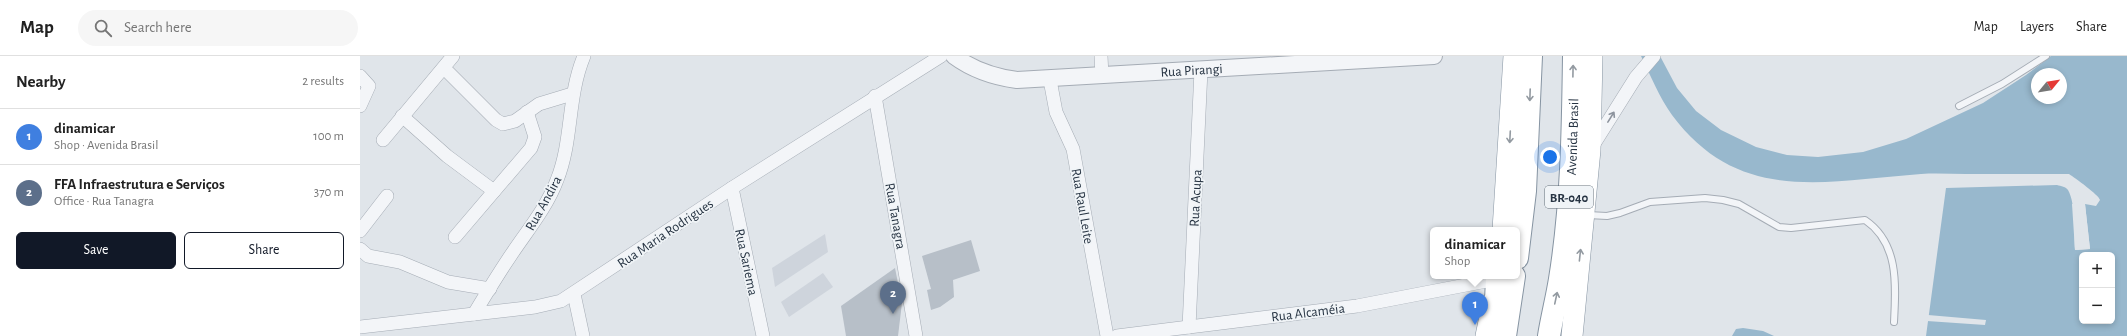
<!DOCTYPE html>
<html lang="en">
<head>
<meta charset="utf-8">
<style>
	body { margin:0; font-family:"Alegreya Sans",sans-serif; background:#f6f6f6; color:#222 }
	.controls { position:absolute; right:12px; bottom:12px; display:grid; overflow:hidden; border-radius:6px; box-shadow:0 2px 6px #0003 }
	.controls button { width:36px; height:36px; display:grid; place-items:center; padding:0; border:0; border-bottom:1px solid #e0e0e0; background:#fff; color:#222; font:20px sans-serif }
	.compass { position:absolute; left:1671px; top:12px; width:36px; height:36px; border-radius:50%; background:#fff; box-shadow:0 2px 6px #0003; rotate:60deg }
	.you { position:absolute; left:1190px; top:101px; width:14px; height:14px; margin:-10px; border:3px solid #fff; border-radius:50%; background:#1a73e8; box-shadow:0 0 0 6px #1a73e833 }
	.badge { display:grid; place-items:center; width:26px; height:26px; border-radius:50%; background:#111827; color:#fff; font-size:13px; font-weight:700 }
	.pin { position:absolute; translate:-50% -33px; filter:drop-shadow(0 1px 2px #0008) }
	.pin::after { content:''; position:absolute; top:21px; width:14px; height:12px; background:inherit; clip-path:polygon(0 0,100% 0,50% 100%) }
	.popup { position:absolute; left:1070px; top:171px; width:90px; height:52px; box-sizing:border-box; display:grid; place-content:center; border-radius:6px; background:#fff; filter:drop-shadow(0 1px 3px #0005); font-size:13px; white-space:nowrap; color:#767676 }
	.popup b { font-size:15px; color:#222 }
	.popup::after { content:''; position:absolute; left:50%; top:100%; margin-left:-8px; border:8px solid transparent; border-top-color:#fff }
	.list { margin:0; padding:0; list-style:none }
	h2 { display:flex; justify-content:space-between; align-items:center; height:52px; margin:0; padding:0 16px; font-size:17px }
	h2 small { font-size:13px; font-weight:400; color:#767676 }
	.list li { display:grid; grid-template-columns:26px 1fr auto; gap:12px; align-items:center; box-sizing:border-box; height:56px; padding:0 16px; border-top:1px solid #e0e0e0 }
	.list b { display:block; font-size:15px; white-space:nowrap }
	.list p { margin:0; font-size:13px; white-space:nowrap; color:#767676 }
	.list em { font-size:13px; font-style:normal; color:#767676 }
	.actions { display:flex; gap:8px; padding:12px 16px }
	.actions a { flex:1; padding:9px 0; border:1px solid #111827; border-radius:6px; text-align:center; font-size:14px; color:#111827 }
	.actions .main { background:#111827; color:#fff }
	.icon { flex:none; width:22px; height:22px; fill:none; stroke:currentColor; stroke-width:2; stroke-linecap:round; stroke-linejoin:round }
	.map { position:relative; flex:none; width:1767px; height:280px; overflow:hidden }
	header { display:flex; align-items:center; gap:24px; box-sizing:border-box; height:56px; padding:0 20px; background:#fff; border-bottom:1px solid #e0e0e0 }
	header strong { font-size:19px }
	nav { display:flex; gap:22px; margin-inline-start:auto; font-size:14px }
	.search { width:280px; height:36px; background:#f6f6f6; display:flex; align-items:center; gap:10px; box-sizing:border-box; padding:0 14px; border-radius:22px; color:#767676; font-size:15px }
	main { display:flex }
	aside { flex:1; background:#fff }
	.map>svg:first-child { display:block }
</style>
</head>
<body>
<header>
<strong>Map</strong>
<div class="search"><svg class="icon" aria-label="search" viewBox="0 0 24 24"><circle cx="10" cy="10" r="6"/><path d="M15 15l6 6"/></svg>Search here</div>
<nav><a>Map</a><a>Layers</a><a>Share</a></nav>
</header>
<main>
<aside>
<h2>Nearby<small>2 results</small></h2>
<ul class="list">
<li><span class="badge" style="background:#3f7fe0">1</span><div><b>dinamicar</b><p>Shop · Avenida Brasil</p></div><em>100 m</em></li>
<li><span class="badge" style="background:#5c6f8a">2</span><div><b>FFA Infraestrutura e Serviços</b><p>Office · Rua Tanagra</p></div><em>370 m</em></li>
</ul>
<div class="actions"><a class="main">Save</a><a>Share</a></div>
</aside>
<div class="map">
<svg width="1767" height="280" viewBox="0 0 1767 280">
	<rect width="100%" height="100%" fill="#e0e5ea"/>
	<g fill="#ced4dc">
		<polygon points="465,178 468,196 415,231 412,212"/>
		<polygon points="463,217 473,231 429,261 421,246"/>
	</g>
	<g fill="#98b8cd" fill-rule="evenodd">
		<path d="M1281,0H1300L1317,32L1336,55L1361,74L1396,91L1427,99L1458,101L1503,96L1546,83L1623,47L1666,19L1691,0H1767V280H1566L1586,132L1697,129C1701,130 1706,131 1708,134C1716,148 1714,178 1715,194L1730,193L1725,148L1736,150L1740,144C1739,139 1715,122 1709,118C1675,118 1641,118 1606,118C1591,118 1576,117 1561,118C1465,125 1379,149 1312,59C1299,41 1291,20 1281,0ZM1677,18H1701V42H1677ZM1722,199H1752V265H1722Z"/>
		<polygon points="1383,272 1403,275 1414,280 1372,280 1376,273"/>
	</g>
	<g fill="#e0e5ea">
		<polygon points="1712,148 1714,148 1717,192 1728,191 1723,148 1725,148 1730,193 1715,194"/>
		<polygon points="1568,259 1626,264 1625,269 1567,265"/>
	</g>
	<g fill="#b7bfc8">
		<polygon points="611,184 620,215 593,224 594,241 580,251 571,254 567,234 571,233 562,200"/>
		<polygon points="535,212 542,247 538,280 486,280 481,250"/>
	</g>
	<g fill="none" stroke-linecap="round" stroke-linejoin="round">
		<g stroke="#a5acb5" stroke-width="8">
			<g id="service">
				<polyline points="1599,50 1642,28 1686,0"/>
				<path d="M1228,159L1247,160L1260,157L1290,146L1345,142L1363,144L1379,148L1419,171L1431,172L1505,164C1539,187 1536,229 1534,266"/>
			</g>
		</g>
		<g stroke="#a5acb5" stroke-width="14">
			<g id="minor">
				<polyline points="741,0 742,20"/>
				<polyline points="88,16 136,64 143,68 155,65 179,48 212,38"/>
				<polyline points="0,20 9,30 0,50"/>
				<polyline points="690,24 696,56 713,93 747,280"/>
				<polyline points="515,40 556,280"/>
				<polyline points="42,60 87,100 134,135"/>
				<polyline points="23,84 93,0"/>
				<polyline points="1232,91 1276,21 1294,0"/>
				<polyline points="372,132 403,280"/>
				<polyline points="0,175 27,140"/>
				<polyline points="95,181 171,92 175,81 167,56"/>
				<polyline points="0,193 8,200 40,206 88,226 130,233"/>
				<polyline points="214,238 223,280"/>
				<path d="M114,258C126,238 138,218 151,199C167,175 187,151 197,124C213,84 207,41 224,0"/>
				<polyline points="0,271 175,251 201,245 372,132 581,0"/>
				<polyline points="829,271 841,14"/>
				<polyline points="757,280 997,250 1137,223"/>
			</g>
		</g>
		<g stroke="#a5acb5" stroke-width="18">
			<g id="tertiary">
				<path id="s1" d="M594,0C613,14 634,21 657,24L1074,0"/>
			</g>
		</g>
		<g stroke="#8694a2" stroke-width="22">
			<g id="trunk">
				<polyline points="1143,174 1154,0"/>
				<polyline points="1126,280 1133,246"/>
				<polyline points="1212,280 1230,94 1232,0"/>
			</g>
		</g>
		<g stroke="#8694a2" stroke-width="24">
			<g id="motorway">
				<polyline points="1157,202 1165,135 1171,0"/>
				<polyline points="1135,266 1137,223"/>
				<polyline points="1145,280 1154,220"/>
				<path id="s2" d="M1189,280C1192,261 1197,242 1200,223C1212,149 1213,74 1214,0"/>
			</g>
		</g>
		<use href="#service" stroke="#f3f5f8" stroke-width="6"/>
		<use href="#minor" stroke="#f3f5f8" stroke-width="13"/>
		<use href="#tertiary" stroke="#f3f5f8" stroke-width="16"/>
		<use href="#trunk" stroke="#fff" stroke-width="21"/>
		<use href="#motorway" stroke="#fff" stroke-width="22"/>
	</g>
	<defs><path id="oneway-shaft" d="M-6 0H5M1.5-3L5.5 0L1.5 3" fill="none" stroke-width="1.6" stroke-linecap="round" stroke-linejoin="round"/></defs>
	<g stroke="#939aa1">
		<use href="#oneway-shaft" transform="translate(1213 15) rotate(-89)"/>
		<use href="#oneway-shaft" transform="translate(1170 39) rotate(92)"/>
		<use href="#oneway-shaft" transform="translate(1150 81) rotate(93)"/>
		<use href="#oneway-shaft" transform="translate(1220 199) rotate(-84)"/>
		<use href="#oneway-shaft" transform="translate(1196 242) rotate(-78)"/>
	</g>
	<use stroke="#8d949e" href="#oneway-shaft" transform="translate(1251 61) rotate(-58)"/>
	<g text-anchor="middle" stroke-width="3.5" stroke-linejoin="round" paint-order="stroke">
		<rect fill="#f0f4f7" stroke="#636e79" stroke-width="1" x="1185" y="130" width="48" height="22" rx="3"/>
		<g font-size="13" font-weight="bold" fill="#273443">
			<text x="1209" y="146">BR-040</text>
		</g>
		<g font-size="14" fill="#273443" stroke="#f0f4f7">
			<text dy="5" stroke="none"><textPath href="#s1" startOffset="243">Rua Pirangi</textPath></text>
			<text dy="5" stroke="none"><textPath href="#s2" startOffset="201">Avenida Brasil</textPath></text>
			<text transform="translate(835 142) rotate(-87)" y="5">Rua Acupa</text>
			<text transform="translate(183 147) rotate(-61)" y="5">Rua Andira</text>
			<text transform="translate(723 150) rotate(80)" y="5">Rua Raul Leite</text>
			<text transform="translate(536 160) rotate(80)" y="5">Rua Tanagra</text>
			<text transform="translate(305 177) rotate(-34)" y="5">Rua Maria Rodrigues</text>
			<text transform="translate(387 206) rotate(78)" y="5">Rua Sariema</text>
			<text transform="translate(948 256) rotate(-7)" y="5">Rua Alcaméia</text>
		</g>
	</g>
</svg>
<div class="controls">
<button>+</button>
<button>−</button>
</div>
<svg class="compass" viewBox="-18 -18 36 36"><path d="M0-13l5 13h-10z" fill="#e53935"/><path d="M0 13l5-13h-10z" fill="#767676"/></svg>
<div class="you"></div>
<div class="pin badge" style="left:1115px;top:269px;background:#3f7fe0">1</div>
<div class="popup"><b>dinamicar</b>Shop</div>
<div class="pin badge" style="left:533px;top:258px;background:#5c6f8a">2</div>
</div>
</main>
</body>
</html>
